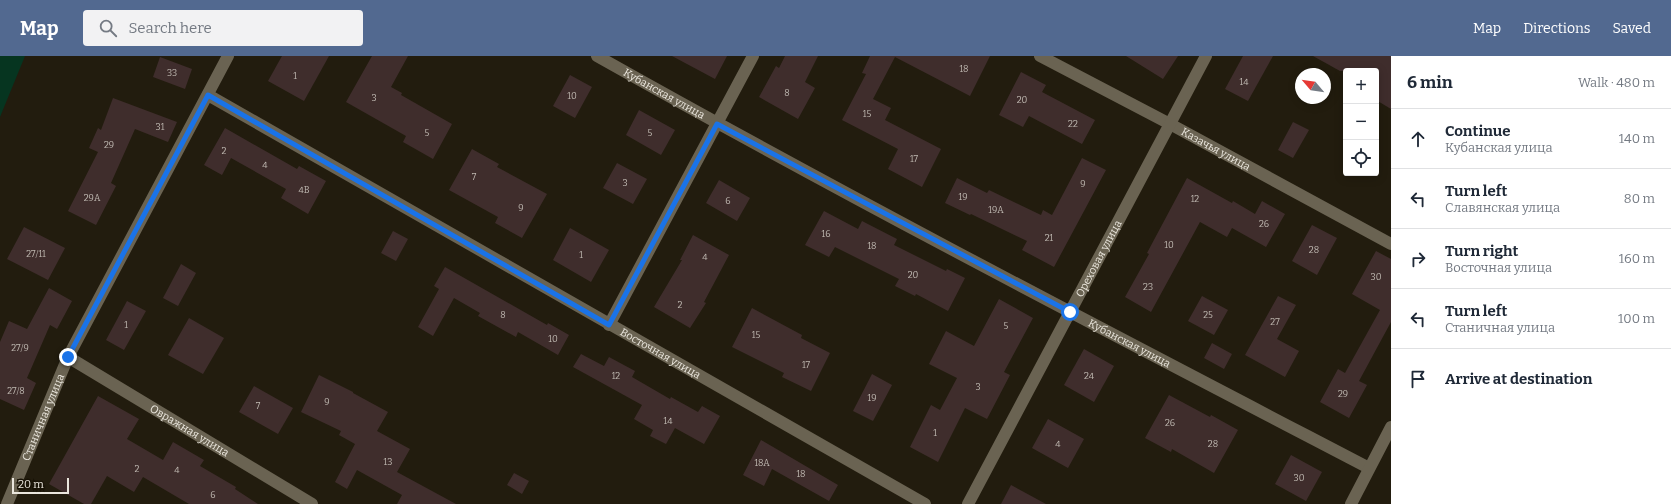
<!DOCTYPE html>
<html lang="en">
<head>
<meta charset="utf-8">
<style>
	body { margin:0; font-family:Bitter,serif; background:#f2f2f3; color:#1f2937 }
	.controls { position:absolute; right:12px; top:12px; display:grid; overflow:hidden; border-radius:4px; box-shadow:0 2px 10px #0003 }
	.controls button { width:36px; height:36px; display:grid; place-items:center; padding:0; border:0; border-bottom:1px solid #e0e1e3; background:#fff; color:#1f2937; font:20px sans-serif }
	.compass { position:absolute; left:1295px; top:12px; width:36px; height:36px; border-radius:50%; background:#fff; box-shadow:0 2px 10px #0003; rotate:299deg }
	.scale { position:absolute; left:12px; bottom:10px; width:57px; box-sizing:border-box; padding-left:4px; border:2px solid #eae6dd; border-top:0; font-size:11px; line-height:14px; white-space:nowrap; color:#eae6dd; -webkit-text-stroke:3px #191306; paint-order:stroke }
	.stop { position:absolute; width:12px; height:12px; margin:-9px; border:3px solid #1a73e8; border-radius:50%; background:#fff }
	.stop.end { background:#1a73e8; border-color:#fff; box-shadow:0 1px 4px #0008 }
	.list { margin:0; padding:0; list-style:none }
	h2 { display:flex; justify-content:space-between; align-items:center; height:52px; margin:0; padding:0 16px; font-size:17px }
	h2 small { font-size:13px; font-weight:400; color:#747a83 }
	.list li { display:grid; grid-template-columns:26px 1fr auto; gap:12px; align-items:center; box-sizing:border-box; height:60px; padding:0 16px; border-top:1px solid #e0e1e3 }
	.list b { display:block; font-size:15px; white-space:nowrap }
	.list p { margin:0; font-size:13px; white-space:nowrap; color:#747a83 }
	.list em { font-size:13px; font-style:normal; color:#747a83 }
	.icon { flex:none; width:22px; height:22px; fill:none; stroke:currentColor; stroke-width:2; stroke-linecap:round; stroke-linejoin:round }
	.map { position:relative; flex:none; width:1391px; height:448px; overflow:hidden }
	header { display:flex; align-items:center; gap:24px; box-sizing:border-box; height:56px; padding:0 20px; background:#526990; color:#fff }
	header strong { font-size:19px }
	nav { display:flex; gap:22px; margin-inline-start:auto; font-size:14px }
	.search { width:280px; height:36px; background:#f2f2f3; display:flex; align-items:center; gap:10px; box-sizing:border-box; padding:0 14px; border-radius:4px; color:#747a83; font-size:15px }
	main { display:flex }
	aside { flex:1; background:#fff }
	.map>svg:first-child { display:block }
</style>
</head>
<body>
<header>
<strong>Map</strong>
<div class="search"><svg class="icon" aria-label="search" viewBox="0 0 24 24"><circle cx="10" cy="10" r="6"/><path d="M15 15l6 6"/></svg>Search here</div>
<nav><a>Map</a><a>Directions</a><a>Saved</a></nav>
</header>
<main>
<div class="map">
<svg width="1391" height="448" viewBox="0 0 1391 448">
	<rect width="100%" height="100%" fill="#221c0e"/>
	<polygon fill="#063520" points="0,0 25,0 0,61"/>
	<g fill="#3f2d2c">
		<polygon points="282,0 329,0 304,45 268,25"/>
		<polygon points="372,0 408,0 391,31 402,37 401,39 452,68 433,103 403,86 406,80 346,46"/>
		<polygon points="672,0 727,0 715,23"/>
		<polygon points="785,0 818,0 805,26 815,32 798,63 759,41 776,10 779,12"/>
		<polygon points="870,0 990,0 970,40 895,1 873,43 891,52 885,64 941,93 922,131 888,113 898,93 842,64 866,18 862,17"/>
		<polygon points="1126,0 1178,0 1163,23"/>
		<polygon points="1243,0 1273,0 1248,45 1225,33"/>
		<polygon points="1313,0 1391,0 1391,53 1376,44 1376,15 1340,15"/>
		<polygon points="160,1 192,13 185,33 153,21"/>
		<polygon points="1021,16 1046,29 1042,36 1095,64 1082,88 1029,60 1023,71 999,59"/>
		<polygon points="570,19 592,31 575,62 553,50"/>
		<polygon points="113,42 177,66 168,86 135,73 111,127 116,130 96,169 68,155 98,96 89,92 98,72 101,74"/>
		<polygon points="639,54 675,74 661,99 626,79"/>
		<polygon points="1293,66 1309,74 1293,102 1278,94"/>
		<polygon points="225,72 297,113 299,110 326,125 308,158 281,142 286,133 231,102 222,119 204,109"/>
		<polygon points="472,93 499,108 497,111 547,138 522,182 495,167 498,161 449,134"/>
		<polygon points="1082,102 1106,114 1054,211 1022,194 1027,185 971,158 970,159 945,147 957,122 987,137 989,134 1041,159 1043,154 1052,159"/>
		<polygon points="617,107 647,123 633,148 603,132"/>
		<polygon points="1187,122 1232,147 1233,145 1255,158 1262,145 1285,158 1266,191 1232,172 1227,181 1200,166 1151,256 1125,241 1149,198 1147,197"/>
		<polygon points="719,124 750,142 737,165 706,147"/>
		<polygon points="824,155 858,173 862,165 897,183 894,189 946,215 947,213 965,222 948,255 916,238 915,240 895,230 899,223 835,191 829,201 805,189"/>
		<polygon points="1312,169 1337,182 1317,219 1292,205"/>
		<polygon points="24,171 65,192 48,224 7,203"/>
		<polygon points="570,172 609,194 591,226 553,204"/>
		<polygon points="393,175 408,183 396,205 381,197"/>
		<polygon points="693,179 729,199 704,246 706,247 690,272 654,251 682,204 680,204"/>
		<polygon points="1376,195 1391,203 1391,266 1359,325 1367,329 1349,362 1320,346 1338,313 1345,317 1380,254 1352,238"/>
		<polygon points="181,208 196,217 178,250 163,242"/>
		<polygon points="445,211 547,269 548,267 569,279 558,299 518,276 516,281 478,260 480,257 454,242 433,280 418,271 439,233 434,230"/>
		<polygon points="49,232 72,245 57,273 50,269 27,322 36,327 24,354 0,343 0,286 9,265 27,273"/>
		<polygon points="1202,240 1228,254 1214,279 1188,265"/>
		<polygon points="1278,240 1296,249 1277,283 1299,295 1285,321 1245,299"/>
		<polygon points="999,243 1033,262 1004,316 1010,319 987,363 965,352 938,406 910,391 931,349 940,354 957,322 929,308 946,275 974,290"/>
		<polygon points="127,245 146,255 124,294 106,284"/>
		<polygon points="752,252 802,279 801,282 830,297 811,335 782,321 784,317 732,291"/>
		<polygon points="189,262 224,282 203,318 168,299"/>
		<polygon points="1212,287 1232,298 1224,313 1204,302"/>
		<polygon points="1084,293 1114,310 1094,346 1064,329"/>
		<polygon points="581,298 604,310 609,301 635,315 632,321 670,343 671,341 698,356 702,350 720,360 704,388 675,372 666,388 650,380 653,374 634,363 642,349 573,311"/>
		<polygon points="872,318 892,329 873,365 853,355"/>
		<polygon points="319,319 353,336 353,337 388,356 377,375 410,393 397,416 456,448 397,448 402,439 357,414 347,433 335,426 355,388 339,379 341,375 301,356"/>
		<polygon points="254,330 293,352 278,378 239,356"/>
		<polygon points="1169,339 1210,361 1211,359 1238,374 1214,417 1172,393 1171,396 1145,382"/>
		<polygon points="98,340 139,363 127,383 163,404 173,386 204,404 200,410 236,431 235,433 258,448 189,448 143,421 134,436 107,420 91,448 84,448 49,428"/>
		<polygon points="1048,363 1084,383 1068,412 1032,392"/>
		<polygon points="761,384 838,429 829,445 772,413 764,430 743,419"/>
		<polygon points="1291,399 1322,416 1306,445 1275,428"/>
		<polygon points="514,417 529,425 522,438 507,429"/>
		<polygon points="1011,429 1046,448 1001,448"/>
	</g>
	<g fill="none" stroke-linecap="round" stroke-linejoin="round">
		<g stroke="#6a6352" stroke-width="12">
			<path id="s1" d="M597,0C851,143 1110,277 1369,412"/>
			<path id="s2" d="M1040,0L1170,68L1391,188"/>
			<path id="s3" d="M208,39L925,448"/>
			<polyline points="609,269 753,0"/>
			<path id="s4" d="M68,301L312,448"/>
			<path id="s5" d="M7,448L68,301L228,0"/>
			<path id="s6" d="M968,448L1206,0"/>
			<polyline points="1351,448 1391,371"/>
		</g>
	</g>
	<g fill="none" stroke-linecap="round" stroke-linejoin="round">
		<polyline stroke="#1a73e8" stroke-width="5" points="68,301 208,39 609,269 717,68 1070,256"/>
	</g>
	<g text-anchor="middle" stroke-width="4" stroke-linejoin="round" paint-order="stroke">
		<g font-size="9" fill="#bfb8b1">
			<text x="964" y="16">18</text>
			<text x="172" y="20">33</text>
			<text x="295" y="23">1</text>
			<text x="1244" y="29">14</text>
			<text x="787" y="40">8</text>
			<text x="572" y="43">10</text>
			<text x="374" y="45">3</text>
			<text x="1022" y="47">20</text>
			<text x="867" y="61">15</text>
			<text x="1073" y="71">22</text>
			<text x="160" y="74">31</text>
			<text x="427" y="80">5</text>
			<text x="650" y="80">5</text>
			<text x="109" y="92">29</text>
			<text x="224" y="98">2</text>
			<text x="914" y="106">17</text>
			<text x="265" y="112">4</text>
			<text x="474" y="124">7</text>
			<text x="625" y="130">3</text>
			<text x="1083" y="131">9</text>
			<text x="304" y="137">4В</text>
			<text x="963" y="144">19</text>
			<text x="92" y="145">29А</text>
			<text x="1195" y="146">12</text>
			<text x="728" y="148">6</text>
			<text x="521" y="155">9</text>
			<text x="996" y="157">19А</text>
			<text x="1264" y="171">26</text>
			<text x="826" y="181">16</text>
			<text x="1049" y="185">21</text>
			<text x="1169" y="192">10</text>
			<text x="872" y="193">18</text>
			<text x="1314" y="197">28</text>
			<text x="36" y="201">27/11</text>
			<text x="581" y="202">1</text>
			<text x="705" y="204">4</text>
			<text x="913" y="222">20</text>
			<text x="1376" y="224">30</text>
			<text x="1148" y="234">23</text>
			<text x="680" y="252">2</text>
			<text x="503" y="262">8</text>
			<text x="1208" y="262">25</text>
			<text x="1275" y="269">27</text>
			<text x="126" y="272">1</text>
			<text x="1006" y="273">5</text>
			<text x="756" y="282">15</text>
			<text x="553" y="286">10</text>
			<text x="20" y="295">27/9</text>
			<text x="806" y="312">17</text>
			<text x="616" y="323">12</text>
			<text x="1089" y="323">24</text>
			<text x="978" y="334">3</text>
			<text x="16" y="338">27/8</text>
			<text x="1343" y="341">29</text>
			<text x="872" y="345">19</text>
			<text x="327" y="349">9</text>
			<text x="258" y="353">7</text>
			<text x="668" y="368">14</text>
			<text x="1170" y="370">26</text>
			<text x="935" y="380">1</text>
			<text x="1058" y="391">4</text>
			<text x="1213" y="391">28</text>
			<text x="388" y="409">13</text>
			<text x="762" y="410">18А</text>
			<text x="137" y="416">2</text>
			<text x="177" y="417">4</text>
			<text x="801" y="421">18</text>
			<text x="1299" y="425">30</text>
			<text x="213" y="442">6</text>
		</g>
		<g font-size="11" fill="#eae6dd" stroke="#191306">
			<text dy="4" stroke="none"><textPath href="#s1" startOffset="77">Кубанская улица</textPath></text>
			<text dy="4" stroke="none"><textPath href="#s2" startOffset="199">Казачья улица</textPath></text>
			<text dy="4" stroke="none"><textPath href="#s6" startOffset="278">Ореховая улица</textPath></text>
			<text dy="4" stroke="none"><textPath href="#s1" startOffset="605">Кубанская улица</textPath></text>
			<text dy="4" stroke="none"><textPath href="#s3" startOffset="521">Восточная улица</textPath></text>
			<text dy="4" stroke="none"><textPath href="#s5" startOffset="94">Станичная улица</textPath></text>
			<text dy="4" stroke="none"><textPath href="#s4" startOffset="142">Овражная улица</textPath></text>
		</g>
	</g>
</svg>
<div class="controls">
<button>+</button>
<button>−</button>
<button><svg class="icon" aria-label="locate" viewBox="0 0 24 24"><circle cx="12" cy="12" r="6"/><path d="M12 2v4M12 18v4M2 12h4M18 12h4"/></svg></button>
</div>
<svg class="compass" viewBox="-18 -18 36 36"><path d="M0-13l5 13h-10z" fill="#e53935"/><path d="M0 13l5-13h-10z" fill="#747a83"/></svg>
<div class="scale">20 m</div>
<div class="stop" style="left:1070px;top:256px"></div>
<div class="stop end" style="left:68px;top:301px"></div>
</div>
<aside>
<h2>6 min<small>Walk · 480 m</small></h2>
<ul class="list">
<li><svg class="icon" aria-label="ahead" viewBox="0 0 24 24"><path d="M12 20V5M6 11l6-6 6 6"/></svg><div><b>Continue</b><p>Кубанская улица</p></div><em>140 m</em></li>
<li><svg class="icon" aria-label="left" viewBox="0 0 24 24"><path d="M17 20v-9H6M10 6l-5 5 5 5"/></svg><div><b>Turn left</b><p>Славянская улица</p></div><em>80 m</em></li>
<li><svg class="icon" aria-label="right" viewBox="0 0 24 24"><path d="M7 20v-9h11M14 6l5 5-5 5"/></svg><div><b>Turn right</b><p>Восточная улица</p></div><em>160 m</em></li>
<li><svg class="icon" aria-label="left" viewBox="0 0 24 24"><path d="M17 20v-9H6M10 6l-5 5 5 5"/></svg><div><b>Turn left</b><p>Станичная улица</p></div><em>100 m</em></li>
<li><svg class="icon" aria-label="arrive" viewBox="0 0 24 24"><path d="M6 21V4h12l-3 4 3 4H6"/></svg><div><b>Arrive at destination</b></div></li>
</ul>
</aside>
</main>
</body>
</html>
